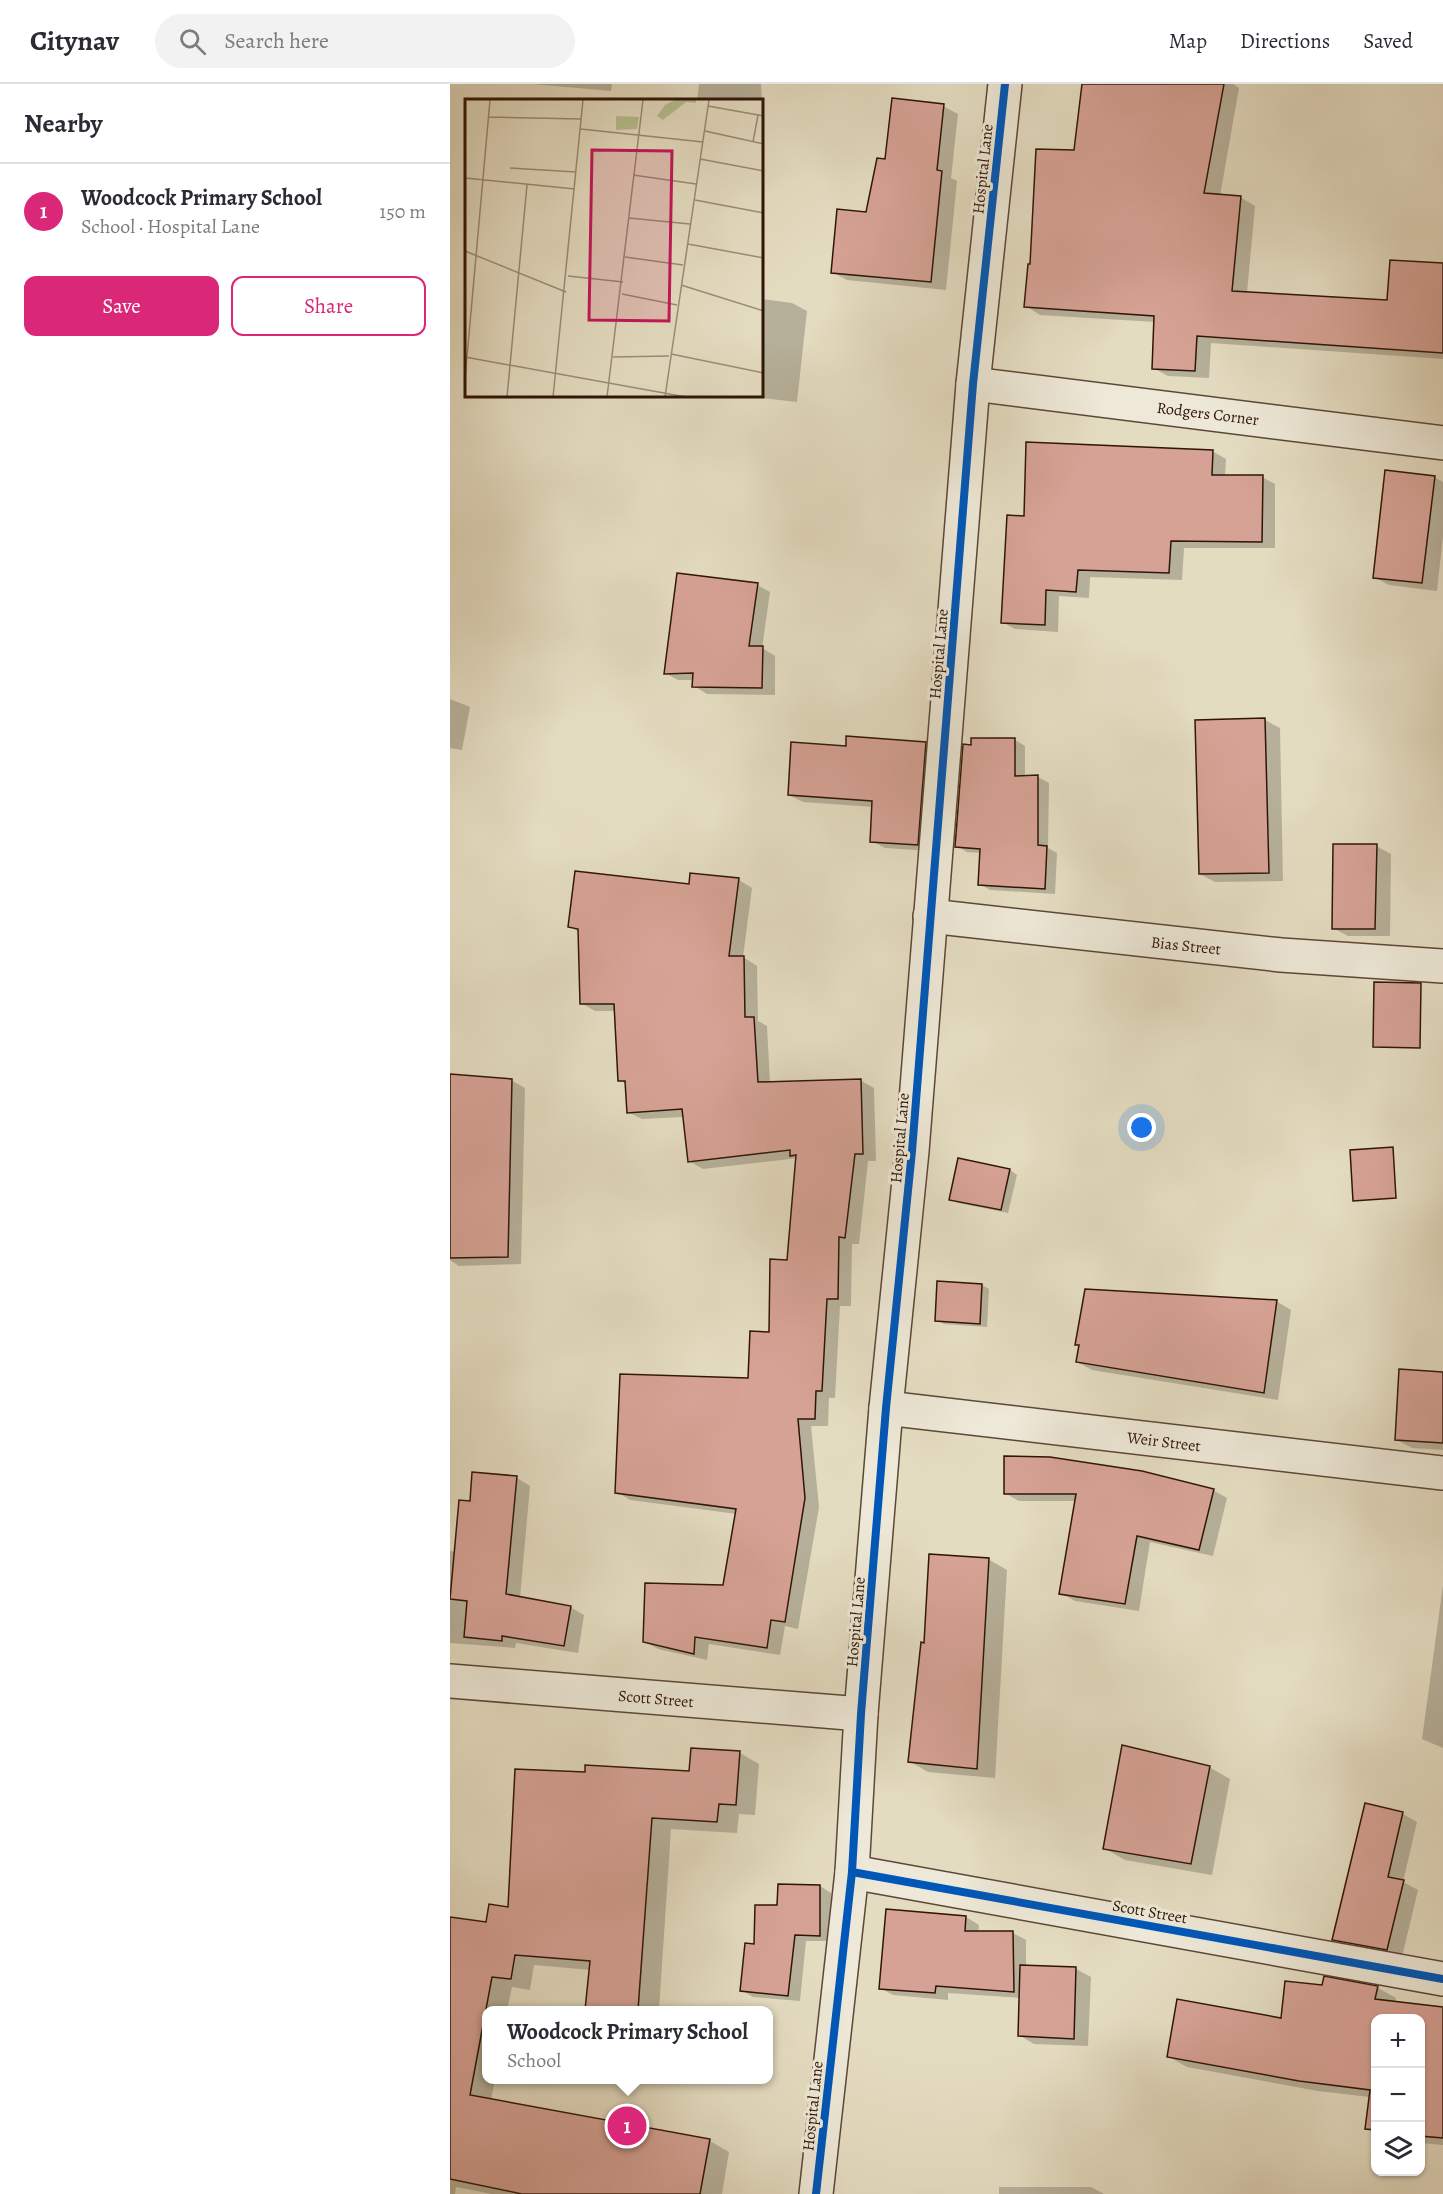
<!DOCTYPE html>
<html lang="en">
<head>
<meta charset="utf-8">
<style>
	body { margin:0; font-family:Alegreya,serif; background:#f2f2f3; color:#2b2b33 }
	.controls { position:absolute; right:18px; bottom:18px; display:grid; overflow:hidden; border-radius:12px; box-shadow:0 2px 4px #0004 }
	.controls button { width:54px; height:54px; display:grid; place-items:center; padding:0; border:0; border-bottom:2px solid #e1e1e2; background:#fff; color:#2b2b33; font:30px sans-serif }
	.you { position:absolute; left:692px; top:1044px; width:21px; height:21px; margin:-15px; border:4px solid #fff; border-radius:50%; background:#1a73e8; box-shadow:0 0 0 9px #1a73e833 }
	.badge { display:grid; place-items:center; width:39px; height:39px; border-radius:50%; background:#db2777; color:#fff; font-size:20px; font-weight:700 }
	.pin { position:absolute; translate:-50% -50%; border:3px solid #fff; box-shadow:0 2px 6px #0006 }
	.popup { position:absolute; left:32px; top:1922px; width:291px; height:78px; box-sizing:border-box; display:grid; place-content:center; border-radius:12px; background:#fff; filter:drop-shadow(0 2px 4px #0005); font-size:20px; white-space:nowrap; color:#7c7c81 }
	.popup b { font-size:22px; color:#2b2b33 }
	.popup::after { content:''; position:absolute; left:50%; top:100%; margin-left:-12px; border:12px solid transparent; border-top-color:#fff }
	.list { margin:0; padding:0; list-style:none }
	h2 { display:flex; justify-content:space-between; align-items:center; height:78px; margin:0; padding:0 24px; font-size:26px }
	h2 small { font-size:20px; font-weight:400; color:#7c7c81 }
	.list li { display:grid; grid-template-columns:39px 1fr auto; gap:18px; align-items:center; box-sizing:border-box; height:96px; padding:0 24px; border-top:2px solid #e1e1e2 }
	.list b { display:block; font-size:22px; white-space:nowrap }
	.list p { margin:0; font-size:20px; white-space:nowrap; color:#7c7c81 }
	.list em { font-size:20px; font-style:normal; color:#7c7c81 }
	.actions { display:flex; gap:12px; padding:18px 24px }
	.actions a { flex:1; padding:14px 0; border:2px solid #db2777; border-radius:12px; text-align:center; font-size:21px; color:#db2777 }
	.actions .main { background:#db2777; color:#fff }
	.icon { flex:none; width:33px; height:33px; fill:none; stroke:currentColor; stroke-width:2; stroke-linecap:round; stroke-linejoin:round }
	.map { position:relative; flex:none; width:993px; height:2110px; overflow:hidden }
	header { display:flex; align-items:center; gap:36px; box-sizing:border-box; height:84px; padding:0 30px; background:#fff; border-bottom:2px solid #e1e1e2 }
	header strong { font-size:28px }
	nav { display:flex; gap:33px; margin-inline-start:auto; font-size:21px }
	.search { width:420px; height:54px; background:#f2f2f3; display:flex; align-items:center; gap:15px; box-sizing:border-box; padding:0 21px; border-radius:33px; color:#7c7c81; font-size:22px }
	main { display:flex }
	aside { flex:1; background:#fff }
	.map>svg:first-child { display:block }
</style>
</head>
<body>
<header>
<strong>Citynav</strong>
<div class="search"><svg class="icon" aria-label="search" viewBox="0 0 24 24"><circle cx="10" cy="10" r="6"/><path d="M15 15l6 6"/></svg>Search here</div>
<nav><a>Map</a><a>Directions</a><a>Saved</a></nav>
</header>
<main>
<aside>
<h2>Nearby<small></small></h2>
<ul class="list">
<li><span class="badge">1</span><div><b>Woodcock Primary School</b><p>School · Hospital Lane</p></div><em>150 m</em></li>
</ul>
<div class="actions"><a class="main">Save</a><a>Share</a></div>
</aside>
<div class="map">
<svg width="993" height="2110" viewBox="0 0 993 2110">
	<rect width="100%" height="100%" fill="#e4dcc1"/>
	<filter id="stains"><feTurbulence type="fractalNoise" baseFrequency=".00333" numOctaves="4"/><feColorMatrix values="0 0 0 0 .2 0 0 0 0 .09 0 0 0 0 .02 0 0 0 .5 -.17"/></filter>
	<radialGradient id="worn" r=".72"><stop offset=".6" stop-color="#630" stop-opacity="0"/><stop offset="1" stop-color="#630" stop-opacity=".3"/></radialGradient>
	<g fill="#0003">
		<polygon points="83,0 162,0 161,7"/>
		<polygon points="249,0 311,0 312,16 247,16"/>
		<polygon points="633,0 783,0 789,4 770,112 790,113 805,122 797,209 938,217 993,181 993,275 761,259 759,294 718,292 703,284 705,238 590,231 576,222 582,181 625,68"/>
		<polygon points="493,22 508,30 501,94 507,97 496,206 397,196 382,188 417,130 436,77"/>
		<polygon points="312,215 342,219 357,227 347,318 296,312 312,312"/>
		<polygon points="762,367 776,375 775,392 812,393 825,400 825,464 734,464 732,496 640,493 639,514 609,512 608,548 565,545 552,538 575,434"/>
		<polygon points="984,393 993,398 993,452 987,507 939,501 924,493"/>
		<polygon points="307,501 320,508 312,564 325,572 325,611 257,610 244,602 244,596 228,596 215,589"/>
		<polygon points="0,615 20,623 12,666 0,664"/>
		<polygon points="815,636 830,644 833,797 765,798 750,790 747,638"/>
		<polygon points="565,656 575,662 575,693 588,693 599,699 598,764 607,769 605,810 540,806 530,800 531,769 517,768 507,762"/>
		<polygon points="475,659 489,667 481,767 435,764 422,757 423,723 353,718 339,711 397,664"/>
		<polygon points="926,762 941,770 940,852 898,852 883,844"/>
		<polygon points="289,796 302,804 293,873 307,882 308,937 317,942 320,999 410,996 424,1004 426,1077 418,1077 409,1160 402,1160 401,1222 390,1222 385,1314 379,1314 378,1342 361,1342 369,1423 348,1545 335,1542 330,1571 259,1560 257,1576 208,1565 195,1558 274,1503 287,1430 180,1416 167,1408 300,1295 320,1249 338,1177 348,1074 253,1085 239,1077 234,1033 192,1035 178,1028 177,1000 169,996 166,927 145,927 131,919 130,849 120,842 240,801"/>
		<polygon points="0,991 61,996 75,1004 71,1180 9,1182 0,1176"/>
		<polygon points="560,1086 567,1091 558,1129 508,1119 501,1115"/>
		<polygon points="532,1201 539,1205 537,1243 494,1240 487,1236"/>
		<polygon points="826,1217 841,1226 828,1316 642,1286 627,1278 630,1262 627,1260"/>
		<polygon points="993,1289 993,1366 962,1364 947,1356"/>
		<polygon points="67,1394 80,1402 70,1514 120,1523 134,1531 128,1569 66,1559 65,1564 0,1559 0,1467 6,1468 21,1419"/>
		<polygon points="763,1406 777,1414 763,1472 700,1458 689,1527 625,1517 611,1509 626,1417 569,1417 555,1409"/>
		<polygon points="538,1475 557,1486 545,1694 478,1688 459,1677 476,1561"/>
		<polygon points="993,1501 993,1664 972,1655"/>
		<polygon points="290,1669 309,1680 305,1731 289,1730 287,1749 221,1745 209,1926 137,1926 141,1886 84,1881 80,1906 62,1903 57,1926 36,1926 36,1996 45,1996 41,2016 260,2057 279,2068 272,2110 42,2110 6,2103 5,2110 0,2110 0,1834 37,1839 60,1825 137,1690 241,1688"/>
		<polygon points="759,1683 780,1695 762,1791 675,1776 654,1764"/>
		<polygon points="916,1721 953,1730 967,1738 953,1798 968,1806 952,1873 899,1864 884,1855"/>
		<polygon points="370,1802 381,1809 380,1857 356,1857 350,1917 303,1913 291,1906 306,1862 329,1823"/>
		<polygon points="437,1827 516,1833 529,1841 528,1849 563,1849 576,1856 576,1883 626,1885 641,1893 638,1962 584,1960 569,1951 571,1914 498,1909 498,1916 443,1911 430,1904"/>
		<polygon points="875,1894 928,1904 946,1914 944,1919 993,1924 993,2061 970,2059 970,1934 926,1934 926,2049 916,2044 920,2013 868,2007 737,1983 719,1973 832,1936 873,1903"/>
		<polygon points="549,2103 641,2103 654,2110 549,2110"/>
	</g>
	<g fill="#d6a295" stroke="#2f1508" stroke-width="1.5">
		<polygon points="632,0 774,0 754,109 791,112 782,207 937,216 940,176 993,179 993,269 747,252 745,287 702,285 704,232 574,223 578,180 580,180 586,65 624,66"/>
		<polygon points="442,14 494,20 487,86 492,87 481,198 381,189 387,125 416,128 427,74 435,75"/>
		<polygon points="576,358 763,366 762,391 813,391 812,458 721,457 719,489 628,486 626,508 596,506 595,541 551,539 557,431 574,432"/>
		<polygon points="935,386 985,392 972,499 923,494"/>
		<polygon points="227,489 308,499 299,562 313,562 312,604 242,603 243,589 214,590"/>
		<polygon points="815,634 819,789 749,790 745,636"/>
		<polygon points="396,652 476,658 468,761 420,758 422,717 338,711 341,658 396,662"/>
		<polygon points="521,654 565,654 565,692 588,691 588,761 597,762 595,805 528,801 530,765 505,763 513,660 521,661"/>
		<polygon points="883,760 927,760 925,845 882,845"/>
		<polygon points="125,787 239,800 240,789 289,794 279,872 294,872 295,933 304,933 308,998 411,995 413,1070 405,1070 395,1154 389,1153 388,1215 377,1215 372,1307 366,1307 365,1335 348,1335 355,1414 335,1538 321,1536 317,1564 245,1553 244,1570 193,1558 195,1499 273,1501 286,1425 165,1409 170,1290 298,1294 300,1247 319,1248 320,1175 337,1176 346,1071 340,1072 340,1066 238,1078 232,1025 177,1029 175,997 168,997 164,920 130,920 128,845 118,843"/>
		<polygon points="924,898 971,899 970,964 923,963"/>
		<polygon points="0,990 62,995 58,1173 0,1174"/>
		<polygon points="943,1063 946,1114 903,1117 900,1066"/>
		<polygon points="508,1074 560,1085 551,1126 499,1116"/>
		<polygon points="487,1197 532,1200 530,1240 485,1237"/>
		<polygon points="635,1205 827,1216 814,1309 626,1278 629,1261 625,1261"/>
		<polygon points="949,1285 993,1288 993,1359 945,1356"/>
		<polygon points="554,1372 600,1373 692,1387 764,1405 749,1466 687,1452 675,1520 609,1510 626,1410 554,1410"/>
		<polygon points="22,1388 67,1392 56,1510 121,1522 114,1562 52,1552 52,1557 14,1553 17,1517 0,1515 9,1416 20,1417"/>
		<polygon points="479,1470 539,1474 527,1685 458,1678 471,1558 474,1559"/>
		<polygon points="672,1661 760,1682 741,1780 653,1765"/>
		<polygon points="241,1664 290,1667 286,1721 269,1720 267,1738 202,1734 188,1926 135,1926 140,1877 65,1871 61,1895 42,1893 20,2011 260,2055 250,2110 72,2110 0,2095 0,1833 36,1838 39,1820 58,1823 65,1685 135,1688 135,1681 239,1687"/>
		<polygon points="915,1719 953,1728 938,1793 954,1796 937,1866 882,1856"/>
		<polygon points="328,1800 370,1801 370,1852 345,1851 338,1912 290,1907 295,1859 304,1860 305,1821 327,1821"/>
		<polygon points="436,1825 516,1832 515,1847 563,1847 564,1908 486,1902 485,1909 429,1905"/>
		<polygon points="570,1881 626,1883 624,1955 568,1952"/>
		<polygon points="874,1892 928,1902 925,1915 993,1923 993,2054 970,2052 970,1935 926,1935 926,2046 915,2045 920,2006 849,1997 717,1973 727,1915 831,1934 835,1897 872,1901"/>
	</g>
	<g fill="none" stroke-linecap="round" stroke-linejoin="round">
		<g stroke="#5c4736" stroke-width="36">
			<g id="minor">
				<polyline points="523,300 993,359"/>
				<polyline points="480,832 831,871 993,882"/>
				<polyline points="436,1324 993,1389"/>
				<polyline points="0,1597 411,1630"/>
				<polyline points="402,1788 993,1895"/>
				<polyline points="366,2110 402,1788 411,1630 436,1324 462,1067 523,300 555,0"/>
			</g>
		</g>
		<use href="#minor" stroke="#ede8d7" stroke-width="33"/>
		<g stroke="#ede8d7" stroke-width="11">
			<g id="cycleway">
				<polyline points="402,1788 993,1895"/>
				<polyline points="366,2110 402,1788 411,1630 436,1324 462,1067 523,300 555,0"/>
			</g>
		</g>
		<use href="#cycleway" stroke="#0057b8" stroke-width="8"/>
	</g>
	<g text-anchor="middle" stroke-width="6" stroke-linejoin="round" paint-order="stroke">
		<g font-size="16" fill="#2f1508" stroke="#ede8d7">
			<text transform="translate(532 85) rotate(-84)" y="6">Hospital Lane</text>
			<text transform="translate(758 329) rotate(7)" y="6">Rodgers Corner</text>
			<text transform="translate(488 570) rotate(-85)" y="6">Hospital Lane</text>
			<text transform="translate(736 861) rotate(6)" y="6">Bias Street</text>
			<text transform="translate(449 1054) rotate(-85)" y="6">Hospital Lane</text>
			<text transform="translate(714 1357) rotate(7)" y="6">Weir Street</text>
			<text transform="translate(405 1538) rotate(-85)" y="6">Hospital Lane</text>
			<text transform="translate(206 1614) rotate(5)" y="6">Scott Street</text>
			<text transform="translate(700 1827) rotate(10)" y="6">Scott Street</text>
			<text transform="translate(362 2022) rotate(-84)" y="6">Hospital Lane</text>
		</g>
	</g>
	<g transform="translate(15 15)">
		<rect width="298" height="298" fill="#e4dcc1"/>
		<path d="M210,1H231V4L221,3L198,21L192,17L200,6ZM151,17L174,18L172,30L151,31Z" fill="#b7bf90"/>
		<path fill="none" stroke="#9c8c77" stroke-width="1.5" d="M243,7L299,17M23,18L116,20M116,30L238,43M240,32L299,45M288,43L293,16M235,60L299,72M45,69L111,73M168,76L231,85M0,79L110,90M230,101L299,114M164,119L225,125M223,145L299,159M0,152L101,193M160,158L218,166M103,177L158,183M216,186L299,212M157,195L212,206M206,255L299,274M0,258L221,298M148,258L204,257M0,280L25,1M42,298L62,86M88,298L118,1M142,298L178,1M200,298L244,1"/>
		<path fill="#c2185b" fill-opacity="0.15" stroke="#c2185b" stroke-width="3" d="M127,51L207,52L204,222L124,221Z"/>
		<rect width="298" height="298" fill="none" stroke="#2f1508" stroke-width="3"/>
	</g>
	<rect width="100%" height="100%" filter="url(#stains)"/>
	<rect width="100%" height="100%" fill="url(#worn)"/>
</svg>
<div class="controls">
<button>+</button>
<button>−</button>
<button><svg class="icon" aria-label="layers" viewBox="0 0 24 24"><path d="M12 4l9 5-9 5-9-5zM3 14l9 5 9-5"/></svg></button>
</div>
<div class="you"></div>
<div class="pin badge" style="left:177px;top:2042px">1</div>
<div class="popup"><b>Woodcock Primary School</b>School</div>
</div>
</main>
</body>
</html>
